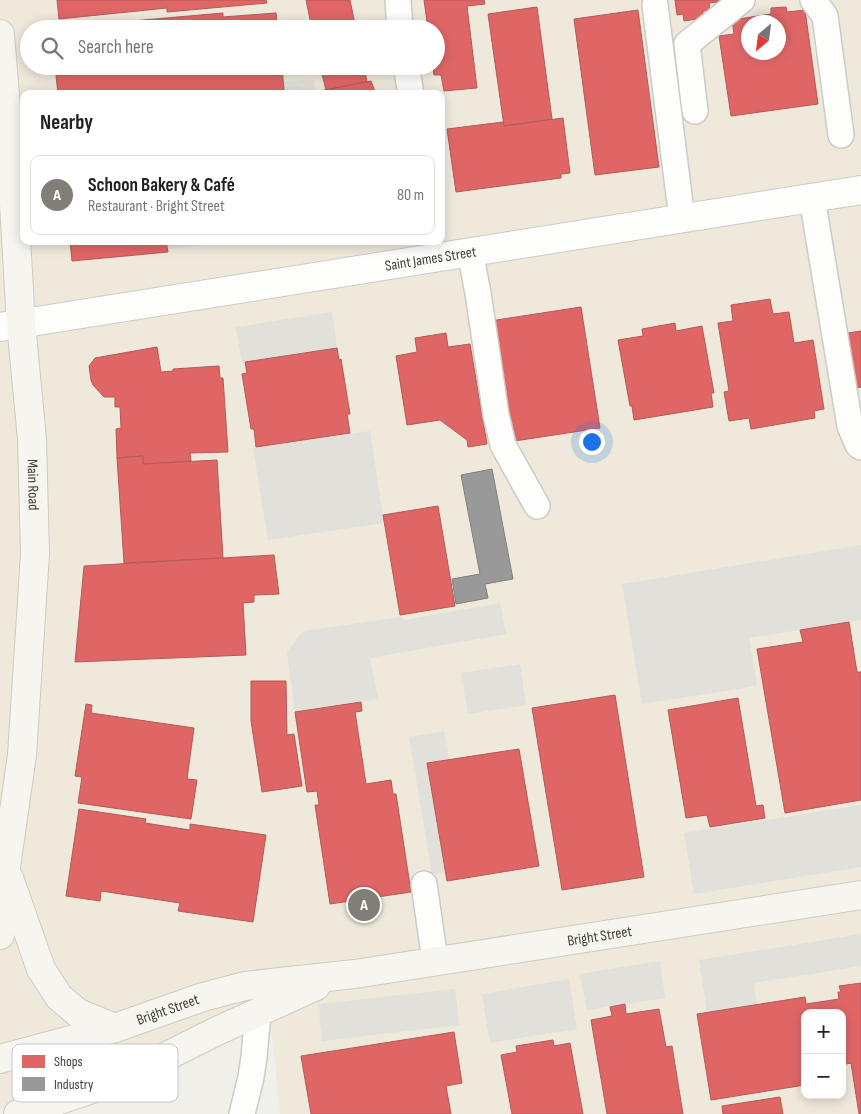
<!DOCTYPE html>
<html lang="en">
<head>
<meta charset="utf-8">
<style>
	body { margin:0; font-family:"Sofia Sans Condensed",sans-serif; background:#f2f2f2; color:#222 }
	.controls { position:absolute; right:15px; bottom:15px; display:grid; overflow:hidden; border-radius:10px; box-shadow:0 2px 12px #0003 }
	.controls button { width:45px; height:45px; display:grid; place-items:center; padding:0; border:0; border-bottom:1px solid #e0e0e0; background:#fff; color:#222; font:25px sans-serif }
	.compass { position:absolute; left:741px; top:15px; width:45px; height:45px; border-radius:50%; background:#fff; box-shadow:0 2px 12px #0003; rotate:208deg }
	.you { position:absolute; left:591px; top:441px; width:18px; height:18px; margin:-12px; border:4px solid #fff; border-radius:50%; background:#1a73e8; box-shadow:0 0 0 8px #1a73e833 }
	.badge { display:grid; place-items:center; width:32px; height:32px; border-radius:50%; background:#817e76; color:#fff; font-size:16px; font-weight:700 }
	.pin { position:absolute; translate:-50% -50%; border:2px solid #fff; box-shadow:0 1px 5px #0006 }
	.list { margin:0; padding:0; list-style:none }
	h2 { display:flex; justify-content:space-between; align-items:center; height:65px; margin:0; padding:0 20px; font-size:21px }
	h2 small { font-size:16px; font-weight:400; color:#767676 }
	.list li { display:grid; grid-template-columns:32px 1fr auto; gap:15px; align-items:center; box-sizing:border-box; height:80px; margin:0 10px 10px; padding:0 10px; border:1px solid #e0e0e0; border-radius:10px }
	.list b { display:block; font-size:19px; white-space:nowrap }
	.list p { margin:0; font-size:16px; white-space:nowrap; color:#767676 }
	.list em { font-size:16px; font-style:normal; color:#767676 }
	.icon { flex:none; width:28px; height:28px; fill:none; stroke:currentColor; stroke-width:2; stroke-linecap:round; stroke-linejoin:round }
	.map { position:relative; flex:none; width:861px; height:1114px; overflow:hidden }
	.search { position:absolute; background:#fff; box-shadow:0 2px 12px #0003; left:20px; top:20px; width:425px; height:55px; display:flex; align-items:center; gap:12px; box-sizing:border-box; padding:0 18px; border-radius:28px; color:#767676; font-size:19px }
	.panel { position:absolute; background:#fff; box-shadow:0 2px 12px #0003; left:20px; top:90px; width:425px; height:155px; border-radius:10px }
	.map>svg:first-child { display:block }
</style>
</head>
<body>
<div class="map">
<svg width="861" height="1114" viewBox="0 0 861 1114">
	<rect width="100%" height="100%" fill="#f0efea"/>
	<path fill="#eee9db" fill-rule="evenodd" d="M0,0H861V1114H280L269,1004L41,1103L0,1109ZM748,22H778V52H748ZM29,29H436V66H29ZM24,94H441V241H24ZM805,1013H842V1095H805Z"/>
	<g fill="#e1e0db">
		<polygon points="314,79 316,94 258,94 284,91 283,82"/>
		<polygon points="166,241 244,241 167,249"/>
		<polygon points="332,312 337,348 242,363 236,327"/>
		<polygon points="370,431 384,523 268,540 253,448"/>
		<polygon points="861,545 861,620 749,638 757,686 642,704 622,584"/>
		<polygon points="500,603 506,634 370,658 378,699 295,712 287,652 303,631 401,617 404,620"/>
		<polygon points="520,664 526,705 468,714 461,673"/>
		<polygon points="444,731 449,760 427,764 445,872 432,874 409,737"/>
		<polygon points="861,805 861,867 694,894 684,833"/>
		<polygon points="861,934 861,966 754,983 757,1005 707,1012 699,960"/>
		<polygon points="660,961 665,998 587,1010 580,974"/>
		<polygon points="569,979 577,1029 490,1043 482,994"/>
		<polygon points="455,989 459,1025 322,1041 318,1004"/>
	</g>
	<g fill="#e06666" stroke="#b25b58" fill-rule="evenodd">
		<polygon points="57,0 266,0 267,3 167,12 167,8 59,19"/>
		<polygon points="306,0 350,0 356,29 312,29"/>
		<polygon points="424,0 484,0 485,4 467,6 477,88 444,91 441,75 434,75 433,66 436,66 436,29 428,29"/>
		<polygon points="675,0 727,0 727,1 709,3 710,10 703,11 703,18 684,21 683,14 677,15"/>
		<polygon points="537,7 552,119 504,126 488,14"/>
		<path d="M786,7L787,12L805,10L818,104L731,116L719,36L734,34L732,20L771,14V8ZM748,22H778V52H748Z"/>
		<polygon points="638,10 659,167 595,175 574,19"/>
		<polygon points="223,13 223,17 276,13 278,29 52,28"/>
		<polygon points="55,66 282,66 284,91 258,94 58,94"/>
		<polygon points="320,66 364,66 367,82 326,90"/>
		<polygon points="371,81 376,94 321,94 320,91"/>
		<polygon points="563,118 570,173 561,174 561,178 456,192 447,129 503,122 504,126"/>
		<polygon points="70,241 166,241 168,252 72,261"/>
		<polygon points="770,299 773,314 789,312 794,343 813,340 824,409 814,411 815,418 751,429 749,418 729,421 724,392 729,391 718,323 733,321 731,305"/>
		<polygon points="581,307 600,428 508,442 490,321"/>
		<polygon points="675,323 676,331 702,326 714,393 711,393 713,407 634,420 632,406 630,406 618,340 643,336 642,329"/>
		<polygon points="861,331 861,387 851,389 841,334"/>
		<polygon points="446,333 448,347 470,344 487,444 468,447 467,440 440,420 407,425 396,356 417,352 415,338"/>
		<polygon points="157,347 161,372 173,371 173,369 219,366 220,378 223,378 228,452 190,453 191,461 143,464 143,456 117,458 116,429 121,428 120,407 115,407 115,397 104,397 93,385 91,380 89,366 95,358"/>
		<polygon points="337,348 339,360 341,359 350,414 347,414 350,433 256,447 254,429 251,429 242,374 247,373 245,362"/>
		<polygon points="143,456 143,464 217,460 223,558 124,563 117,458"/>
		<polygon points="438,506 455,606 400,615 383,515"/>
		<polygon points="274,555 279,594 254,595 254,602 243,603 246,655 75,662 84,566"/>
		<polygon points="849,622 857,672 861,672 861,800 785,813 757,649 803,642 800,630"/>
		<polygon points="251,681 286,681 287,735 294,734 302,786 262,792 251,721"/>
		<polygon points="615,695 644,877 562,890 532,708"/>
		<polygon points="738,698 756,806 763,805 765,818 710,827 707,815 686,818 668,710"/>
		<polygon points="361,702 362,711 355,712 366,784 391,780 393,794 396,794 411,892 330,904 315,805 319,805 317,791 307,792 295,712"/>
		<polygon points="86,704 92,705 91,713 194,728 187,779 197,780 191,819 78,803 82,777 75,776"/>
		<polygon points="519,749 539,866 447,881 427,763"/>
		<polygon points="79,809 146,819 145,823 190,830 190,824 266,835 253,922 178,911 180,903 101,891 100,901 66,896"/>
		<polygon points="861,983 861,1114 859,1114 851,1063 842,1065 842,1013 805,1013 805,1085 711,1100 697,1014 805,997 806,1004 839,999 838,992 841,992 839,986"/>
		<polygon points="625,1004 626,1014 659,1009 666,1047 672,1046 683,1114 607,1114 591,1020 612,1016 610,1007"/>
		<polygon points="454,1032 462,1083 446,1086 451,1114 311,1114 301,1056"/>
		<polygon points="553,1040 554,1046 570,1043 583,1114 512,1114 501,1055 517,1052 516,1046"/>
		<polygon points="780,1097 783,1114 723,1114 722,1106"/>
	</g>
	<polygon fill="#999" stroke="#807f7c" points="492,469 513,579 485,584 488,598 456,604 452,579 480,574 461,475"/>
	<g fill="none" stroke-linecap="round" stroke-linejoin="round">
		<g stroke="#cccbc6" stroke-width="28">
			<g id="lane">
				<polyline points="398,0 400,29"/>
				<polyline points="813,0 825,16 841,135"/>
				<polyline points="655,5 682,219"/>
				<polyline points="406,66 411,94"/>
				<polyline points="695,111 687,44 742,0"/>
				<polyline points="812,198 850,426 858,445 861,447"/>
				<polyline points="470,252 478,293 496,415 503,445 537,506"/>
				<polyline points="424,884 435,961"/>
				<polyline points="242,1114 251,1077 254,1057 258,1013"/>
			</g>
		</g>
		<g stroke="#cccbc6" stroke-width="30">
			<g id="street">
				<path id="s1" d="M0,327L861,190"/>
			</g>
		</g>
		<g stroke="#ceccc2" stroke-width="30">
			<g id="secondary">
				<path id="s2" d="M0,34L14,204L21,324L32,439L35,554L22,755L6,867L0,935"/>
				<polyline points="9,878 41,969 59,997 78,1013 115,1028"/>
				<path id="s3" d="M0,1059L115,1028L203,997L245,986L280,982L355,974L861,895"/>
				<polyline points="18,1114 98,1087 131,1074 217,1031 316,986"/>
			</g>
		</g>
		<use href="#lane" stroke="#fdfdfc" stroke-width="25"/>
		<use href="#street" stroke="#fdfdfc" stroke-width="28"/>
		<use href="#secondary" stroke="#f6f5ef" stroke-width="28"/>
	</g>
	<g text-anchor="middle" stroke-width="5" stroke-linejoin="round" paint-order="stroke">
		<g font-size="15" fill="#454137" stroke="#fff">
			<text dy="5" stroke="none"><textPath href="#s1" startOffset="436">Saint James Street</textPath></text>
			<text dy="5" stroke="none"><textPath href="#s2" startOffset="452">Main Road</textPath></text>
			<text dy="5" stroke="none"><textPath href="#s3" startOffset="614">Bright Street</textPath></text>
			<text dy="5" stroke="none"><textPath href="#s3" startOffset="175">Bright Street</textPath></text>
		</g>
	</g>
	<rect x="12" y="1044" width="166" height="58" rx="8" fill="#fff" stroke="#c7c6c3" stroke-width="1"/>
	<rect x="22" y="1055" width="23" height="13" fill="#e06666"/>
	<rect x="22" y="1077" width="23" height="14" fill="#999"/>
	<g font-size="14" fill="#454137">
		<text x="54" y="1066">Shops</text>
		<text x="54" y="1089">Industry</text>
	</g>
</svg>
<div class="controls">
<button>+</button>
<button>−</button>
</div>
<svg class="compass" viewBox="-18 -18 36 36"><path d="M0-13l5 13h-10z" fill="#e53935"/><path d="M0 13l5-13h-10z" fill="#767676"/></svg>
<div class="you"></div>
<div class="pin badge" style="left:364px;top:905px">A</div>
<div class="search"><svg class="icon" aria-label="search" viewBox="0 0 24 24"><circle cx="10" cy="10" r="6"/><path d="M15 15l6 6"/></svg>Search here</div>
<section class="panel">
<h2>Nearby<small></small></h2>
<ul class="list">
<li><span class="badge">A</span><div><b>Schoon Bakery &amp; Café</b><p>Restaurant · Bright Street</p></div><em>80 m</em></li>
</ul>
</section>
</div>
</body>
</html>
